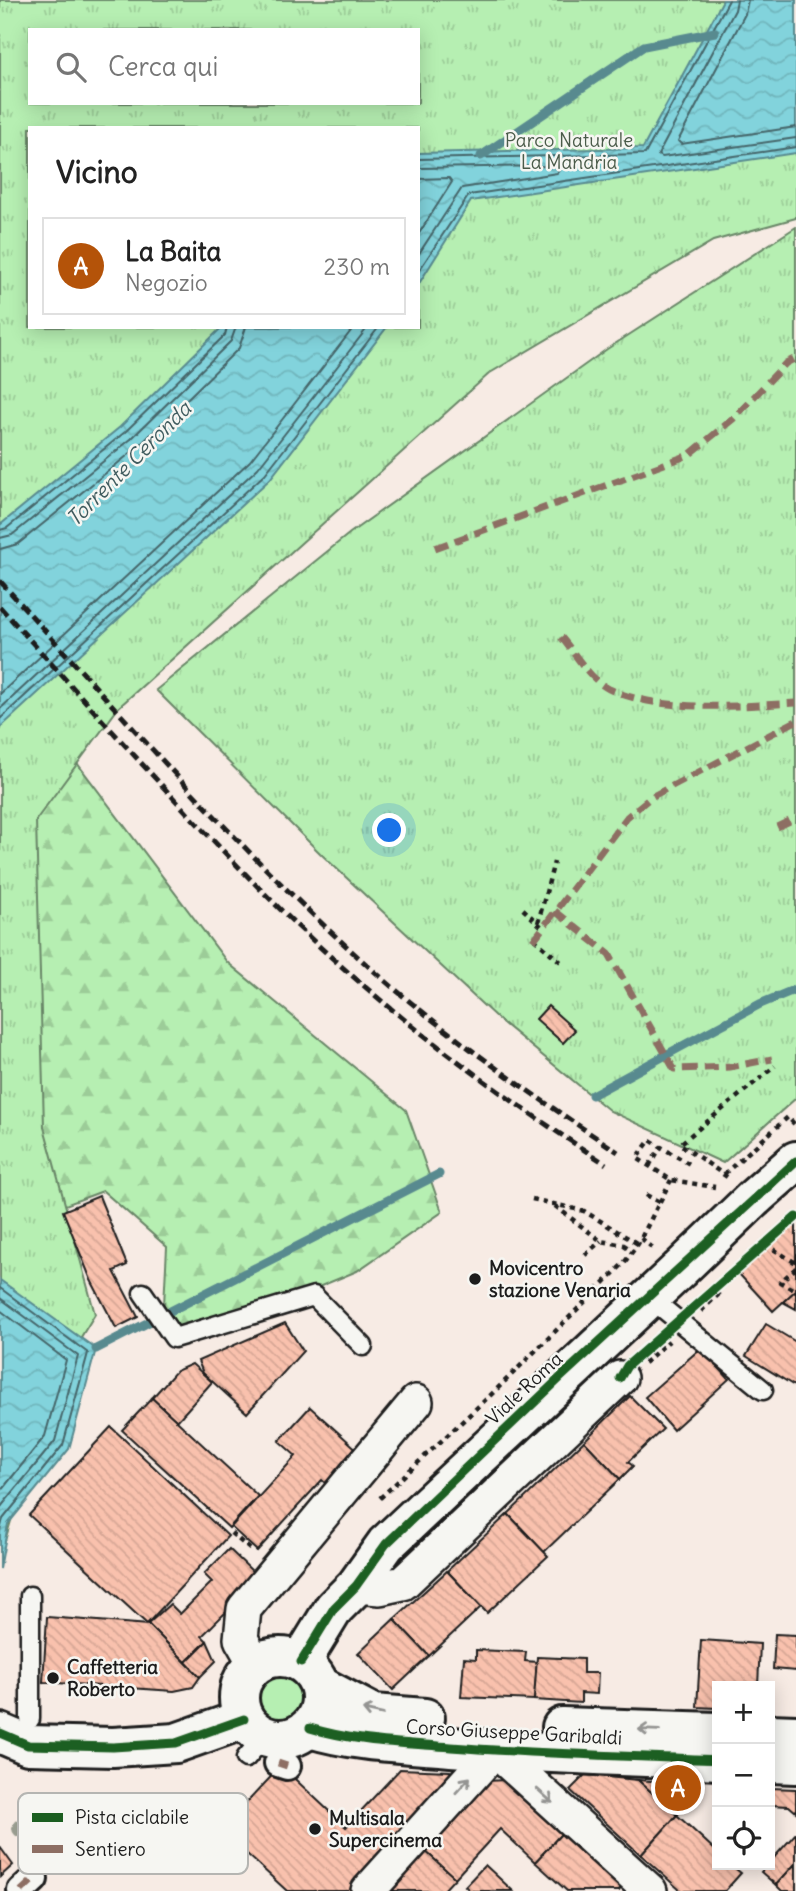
<!DOCTYPE html>
<html lang="it">
<head>
<meta charset="utf-8">
<style>
	body { margin:0; font-family:Delius,sans-serif; background:#f6f6f6; color:#222 }
	.controls { position:absolute; right:21px; bottom:21px; display:grid; overflow:hidden; border-radius:0px; box-shadow:0 4px 18px #0003 }
	.controls button { width:63px; height:63px; display:grid; place-items:center; padding:0; border:0; border-bottom:2px solid #e0e0e0; background:#fff; color:#222; font:35px sans-serif }
	.you { position:absolute; left:390px; top:831px; width:24px; height:24px; margin:-18px; border:5px solid #fff; border-radius:50%; background:#1a73e8; box-shadow:0 0 0 10px #1a73e833 }
	.badge { display:grid; place-items:center; width:46px; height:46px; border-radius:50%; background:#b45309; color:#fff; font-size:23px; font-weight:700 }
	.pin { position:absolute; translate:-50% -50%; border:4px solid #fff; box-shadow:0 2px 7px #0006 }
	.list { margin:0; padding:0; list-style:none }
	h2 { display:flex; justify-content:space-between; align-items:center; height:91px; margin:0; padding:0 28px; font-size:30px }
	h2 small { font-size:23px; font-weight:400; color:#767676 }
	.list li { display:grid; grid-template-columns:46px 1fr auto; gap:21px; align-items:center; box-sizing:border-box; height:98px; margin:0 14px 14px; padding:0 14px; border:2px solid #e0e0e0; border-radius:0px }
	.list b { display:block; font-size:26px; white-space:nowrap }
	.list p { margin:0; font-size:23px; white-space:nowrap; color:#767676 }
	.list em { font-size:23px; font-style:normal; color:#767676 }
	.icon { flex:none; width:38px; height:38px; fill:none; stroke:currentColor; stroke-width:2; stroke-linecap:round; stroke-linejoin:round }
	.map { position:relative; flex:none; width:796px; height:1891px; overflow:hidden }
	.search { position:absolute; background:#fff; box-shadow:0 4px 18px #0003; left:28px; top:28px; width:392px; height:77px; display:flex; align-items:center; gap:18px; box-sizing:border-box; padding:0 24px; border-radius:0px; color:#767676; font-size:26px }
	.panel { position:absolute; background:#fff; box-shadow:0 4px 18px #0003; left:28px; top:126px; width:392px; height:203px; border-radius:0px }
	.map>svg:first-child { display:block }
</style>
</head>
<body>
<div class="map">
<svg width="796" height="1891" viewBox="0 0 796 1891">
	<defs>
		<pattern id="forest-firs" width="22" height="20" patternUnits="userSpaceOnUse" patternTransform="scale(1.75)"><rect width="22" height="20" fill="#b6efb2"/><path d="M5 1l3.5 6h-7zM16 11l3.5 6h-7z" fill="#9ccc98"/></pattern>
		<pattern id="park-tufts" width="24" height="20" patternUnits="userSpaceOnUse" patternTransform="scale(1.75)"><rect width="24" height="20" fill="#b6efb2"/><path d="M3 7l-1-3M5 7V3M7 7l1-3M15 17l-1-3M17 17v-4M19 17l1-3" fill="none" stroke="#9ccc98"/></pattern>
		<pattern id="water-waves" width="16" height="10" patternUnits="userSpaceOnUse" patternTransform="scale(1.75)"><rect width="16" height="10" fill="#82d3dc"/><path d="M0 5q4-4 8 0t8 0" fill="none" stroke="#70b5bc"/></pattern>
		<pattern id="building-back-hatch" width="6" height="6" patternUnits="userSpaceOnUse" patternTransform="scale(1.75)"><rect width="6" height="6" fill="#f9c1ad"/><path d="M-1 5l2 2M0 0l6 6M5-1l2 2" fill="none" stroke="#d5a594"/></pattern>
	</defs>
	<rect width="100%" height="100%" fill="#f7ebe4"/>
	<filter id="ink" filterUnits="userSpaceOnUse"><feTurbulence type="fractalNoise" baseFrequency=".0143" numOctaves="2"/><feDisplacementMap in="SourceGraphic" scale="14" xChannelSelector="R" yChannelSelector="G"/><feConvolveMatrix kernelMatrix="1 2 1 2 8 2 1 2 1" color-interpolation-filters="sRGB"/></filter>
	<g filter="url(#ink)">
		<circle fill="#b6efb2" stroke="#698667" stroke-width="2" cx="279" cy="1698" r="24"/>
		<polygon fill="url(#forest-firs)" stroke="#698667" stroke-width="2" points="68,751 227,962 406,1110 442,1212 357,1271 229,1324 177,1330 164,1305 167,1247 103,1191 57,1208 0,1266 0,774"/>
		<g fill="url(#park-tufts)" stroke="#698667" stroke-width="2" fill-rule="evenodd">
			<path d="M0,0H796V218L713,241L490,373L119,707L36,820L44,1127L95,1314L53,1383L0,1557ZM30,30H418V103H30ZM30,128H418V327H30Z"/>
			<polygon points="796,227 796,1098 723,1163 610,1111 498,1019 321,854 156,690 350,533 607,349"/>
		</g>
		<g fill="url(#water-waves)" stroke="#598a8f" stroke-width="2">
			<polygon points="723,0 796,0 796,153 471,201 418,285 418,153 643,148"/>
			<polygon points="222,327 387,327 270,479 0,728 0,525 120,427"/>
			<polygon points="0,1280 96,1349 69,1449 8,1524 0,1569"/>
		</g>
		<g fill="none" stroke-linecap="round" stroke-linejoin="round">
			<g stroke="#456569" stroke-width="2">
				<polyline points="737,0 735,10 658,155 662,157 796,138"/>
				<polyline points="748,0 745,14 678,141 681,144 796,127"/>
				<polyline points="418,159 645,154 729,0"/>
				<polyline points="418,168 556,166 560,169 557,173 462,188 418,255"/>
				<polyline points="418,179 449,178 452,182 418,235"/>
				<polyline points="418,272 469,195 796,147"/>
				<polyline points="0,530 7,528 125,432 225,335 227,327"/>
				<polyline points="0,538 12,535 131,439 231,341 236,327"/>
				<polyline points="0,549 18,544 138,447 239,348 246,327"/>
				<polyline points="0,694 250,461 354,327"/>
				<polyline points="0,709 258,468 368,327"/>
				<polyline points="0,719 265,474 379,327"/>
				<polyline points="0,1288 88,1353 63,1445 3,1519 0,1530"/>
				<polyline points="0,1298 78,1356 55,1441 0,1508"/>
				<polyline points="0,1310 66,1360 45,1436 0,1492"/>
			</g>
			<g stroke="#598a8f" stroke-width="9">
				<polyline points="481,156 644,46 715,32"/>
				<polyline points="592,1095 760,1004 796,989"/>
				<polyline points="96,1349 439,1174"/>
			</g>
		</g>
		<g fill="url(#building-back-hatch)" stroke="#1c1c1c" stroke-width="2">
			<polygon points="548,1006 575,1030 563,1043 536,1019"/>
			<polygon points="99,1196 127,1265 114,1271 138,1317 116,1328 91,1280 63,1211"/>
			<polygon points="796,1221 796,1290 773,1311 739,1274"/>
			<polygon points="796,1290 796,1309 783,1302"/>
			<polygon points="285,1323 303,1351 247,1413 203,1373 198,1361"/>
			<polygon points="766,1324 796,1342 796,1387 746,1356"/>
			<polygon points="701,1348 729,1379 673,1430 645,1397"/>
			<polygon points="192,1364 212,1382 177,1421 152,1398 176,1371"/>
			<polygon points="630,1396 663,1429 628,1462 633,1466 620,1479 584,1441"/>
			<polygon points="152,1398 258,1496 229,1528 122,1430"/>
			<polygon points="310,1407 361,1453 329,1487 322,1480 257,1551 231,1527 296,1456 279,1441"/>
			<polygon points="111,1427 228,1536 147,1624 29,1515"/>
			<polygon points="584,1441 620,1479 544,1552 508,1514"/>
			<polygon points="508,1514 548,1556 487,1613 447,1571"/>
			<polygon points="229,1549 255,1574 242,1596 202,1636 207,1641 186,1662 148,1624 170,1604 180,1614 212,1582 204,1574"/>
			<polygon points="447,1571 481,1607 429,1656 394,1619"/>
			<polygon points="47,1617 149,1625 200,1677 193,1687 174,1691 43,1682"/>
			<polygon points="394,1619 429,1656 393,1690 358,1653"/>
			<polygon points="775,1634 796,1635 796,1671 773,1669"/>
			<polygon points="701,1640 760,1644 758,1686 717,1686 717,1708 697,1707"/>
			<polygon points="207,1641 216,1661 200,1677 186,1662"/>
			<polygon points="476,1650 526,1652 525,1661 537,1662 534,1700 461,1697 464,1658 476,1659"/>
			<polygon points="537,1657 583,1659 583,1673 598,1673 597,1694 581,1693 581,1703 534,1700"/>
			<polygon points="281,1766 346,1827 400,1769 450,1771 455,1776 349,1891 287,1891 221,1830"/>
			<polygon points="585,1775 638,1780 677,1815 641,1855 570,1790"/>
			<polygon points="504,1780 562,1833 535,1862 500,1829 455,1878 424,1850 488,1781"/>
			<polygon points="638,1780 703,1785 677,1815"/>
			<polygon points="770,1788 796,1789 796,1812 789,1806 770,1805"/>
			<polygon points="677,1815 717,1852 717,1865 731,1865 741,1873 725,1891 681,1891 641,1855"/>
			<polygon points="562,1833 621,1888 619,1891 567,1891 535,1862"/>
			<polygon points="796,1833 796,1863 776,1885 761,1872"/>
			<polygon points="0,1847 13,1865 0,1877"/>
			<polygon points="424,1850 455,1878 443,1891 386,1891"/>
			<polygon points="796,1863 796,1891 782,1891 776,1885"/>
			<polygon points="485,1865 513,1891 470,1891 465,1886"/>
		</g>
		<g fill="none" stroke-linecap="round" stroke-linejoin="round">
			<g stroke="#1c1c1c" stroke-width="23">
				<g id="service">
					<polyline points="143,1293 174,1338 314,1296 363,1346"/>
					<polyline points="649,1297 763,1390"/>
					<polyline points="30,1596 30,1719"/>
					<polyline points="246,1758 264,1737"/>
				</g>
			</g>
			<g stroke="#1c1c1c" stroke-width="32">
				<g id="pedestrian">
					<polyline points="278,1763 287,1766"/>
					<polyline points="21,1891 34,1879"/>
				</g>
			</g>
			<g stroke="#1c1c1c" stroke-width="38">
				<g id="minor">
					<polyline points="356,1586 380,1588 403,1583 620,1378"/>
					<polyline points="256,1665 241,1639 244,1609 416,1402"/>
					<polyline points="368,1891 495,1750 650,1891"/>
				</g>
			</g>
			<g stroke="#1c1c1c" stroke-width="44">
				<g id="tertiary">
					<polyline points="754,1198 796,1161"/>
					<circle cx="280" cy="1698" r="41"/>
					<polyline points="301,1662 334,1608 356,1586 386,1544 679,1270"/>
					<polyline points="320,1686 373,1714 425,1718"/>
					<polyline points="562,1727 717,1732"/>
					<path d="M310,1728C356,1742 403,1743 451,1747C540,1754 629,1756 717,1760"/>
					<polyline points="0,1733 28,1745 113,1747 176,1743 244,1719"/>
					<polyline points="770,1734 796,1735"/>
					<polyline points="770,1763 796,1764"/>
				</g>
			</g>
			<g stroke="#1c1c1c" stroke-width="4.5" stroke-dasharray="5 5" stroke-linecap="butt">
				<polyline points="523,909 543,928"/>
				<polyline points="538,923 554,862"/>
				<polyline points="534,939 561,962"/>
				<polyline points="655,1143 650,1140 637,1158 671,1180 715,1187"/>
				<polyline points="649,1166 661,1147 693,1166"/>
				<polyline points="724,1174 788,1117 796,1126"/>
				<polyline points="727,1177 680,1144 775,1066"/>
				<polyline points="646,1195 660,1202"/>
				<polyline points="532,1199 584,1211 638,1244"/>
				<polyline points="555,1206 601,1241 624,1245 633,1251"/>
				<polyline points="641,1238 654,1249"/>
				<polyline points="765,1244 796,1263"/>
				<polyline points="585,1255 601,1241"/>
				<polyline points="796,1268 780,1282 796,1291"/>
				<polyline points="696,1305 718,1286"/>
				<polyline points="701,1311 718,1295 718,1286"/>
				<polyline points="644,1363 669,1341"/>
				<polyline points="380,1498 496,1390 624,1263 638,1244 671,1180"/>
				<polyline points="231,1533 252,1551"/>
			</g>
			<use href="#service" stroke="#f6f6f2" stroke-width="18"/>
			<use href="#pedestrian" stroke="#f6f6f2" stroke-width="26"/>
			<use href="#minor" stroke="#f6f6f2" stroke-width="33"/>
			<use href="#tertiary" stroke="#f6f6f2" stroke-width="38"/>
			<g stroke="#1c1c1c" stroke-width="5" stroke-dasharray="10 5" stroke-linecap="butt">
				<path d="M0,581C122,715 239,852 375,972C450,1038 534,1096 618,1152"/>
				<path d="M0,607C91,707 181,810 277,906C376,1004 489,1089 606,1164"/>
			</g>
			<g stroke="#1c1c1c" stroke-width="44" stroke-linecap="butt">
				<polyline id="tertiary-bridge" points="679,1270 754,1198"/>
			</g>
			<polyline stroke="#1c1c1c" stroke-width="4.5" stroke-dasharray="5 5" stroke-linecap="butt" points="718,1286 796,1217"/>
			<use href="#tertiary-bridge" stroke="#f6f6f2" stroke-width="38"/>
			<g stroke="#8d6e63" stroke-width="7" stroke-dasharray="14 7" stroke-linecap="butt">
				<polyline points="435,548 689,455 733,419 786,363 796,358"/>
				<path d="M561,637C575,653 589,679 609,689C660,713 741,706 796,703"/>
				<polyline points="777,827 796,818"/>
				<polyline points="555,911 609,954 674,1069 730,1067 772,1059"/>
				<polyline points="533,941 627,817 651,797 796,721"/>
				<polyline points="278,1763 287,1766"/>
				<polyline points="21,1891 34,1879"/>
			</g>
			<g stroke="#f6f6f2" stroke-width="13">
				<g id="cycleway">
					<polyline points="620,1378 627,1366 796,1217"/>
					<polyline points="301,1662 334,1608 356,1586 386,1544 561,1377 796,1161"/>
					<path d="M310,1728C356,1742 403,1743 451,1747C540,1754 629,1756 717,1760"/>
					<polyline points="0,1733 28,1745 113,1747 176,1743 244,1719"/>
				</g>
			</g>
			<use href="#cycleway" stroke="#1b5e20" stroke-width="9"/>
		</g>
		<circle fill="#989c8f" cx="22" cy="1828" r="10"/>
		<defs><path id="oneway-shaft" d="M-6 0H5M1.5-3L5.5 0L1.5 3" fill="none" stroke-width="1.6" stroke-linecap="round" stroke-linejoin="round" transform="scale(1.75)"/></defs>
		<g stroke="#949492">
			<use href="#oneway-shaft" transform="translate(373 1712) rotate(-167)"/>
			<use href="#oneway-shaft" transform="translate(649 1730) rotate(-178)"/>
			<use href="#oneway-shaft" transform="translate(463 1785) rotate(-47)"/>
			<use href="#oneway-shaft" transform="translate(545 1796) rotate(42)"/>
		</g>
	</g>
	<g fill="#1c1c1c" stroke="#f6f6f2" stroke-width="2.5">
		<circle cx="475" cy="1279" r="7"/>
		<circle cx="53" cy="1678" r="7"/>
		<circle cx="315" cy="1829" r="7"/>
	</g>
	<g text-anchor="middle" stroke-width="5" stroke-linejoin="round" paint-order="stroke">
		<g font-size="19" fill="#4a5b49" stroke="#f6f6f2">
			<text x="569" y="147">Parco Naturale<tspan x="569" dy="22">La Mandria</tspan></text>
		</g>
		<g font-size="19" font-weight="bold" fill="#1c1c1c" stroke="#f6f6f2" text-anchor="start">
			<text x="489" y="1275">Movicentro<tspan x="489" dy="22">stazione Venaria</tspan></text>
			<text x="67" y="1674">Caffetteria<tspan x="67" dy="22">Roberto</tspan></text>
			<text x="329" y="1825">Multisala<tspan x="329" dy="22">Supercinema</tspan></text>
		</g>
		<g font-size="19" fill="#1c1c1c" stroke="#f6f6f2">
			<text transform="translate(524 1388) rotate(-43)" y="7">Viale Roma</text>
			<text transform="translate(514 1732) rotate(3)" y="7">Corso Giuseppe Garibaldi</text>
		</g>
		<g font-size="21" font-style="italic" fill="#405c5f" stroke="#f6f6f2">
			<text transform="translate(129 464) rotate(-45)" y="7">Torrente Ceronda</text>
		</g>
	</g>
	<rect x="18" y="1793" width="230" height="81" rx="10" fill="#f6f6f2" stroke="#b5b5b2" stroke-width="2"/>
	<rect x="32" y="1813" width="31" height="9" fill="#1b5e20"/>
	<rect x="32" y="1845" width="31" height="8" fill="#8d6e63"/>
	<g font-size="19" fill="#1c1c1c">
		<text x="75" y="1824">Pista ciclabile</text>
		<text x="75" y="1856">Sentiero</text>
	</g>
</svg>
<div class="controls">
<button>+</button>
<button>−</button>
<button><svg class="icon" aria-label="locate" viewBox="0 0 24 24"><circle cx="12" cy="12" r="6"/><path d="M12 2v4M12 18v4M2 12h4M18 12h4"/></svg></button>
</div>
<div class="you"></div>
<div class="pin badge" style="left:678px;top:1788px">A</div>
<div class="search"><svg class="icon" aria-label="search" viewBox="0 0 24 24"><circle cx="10" cy="10" r="6"/><path d="M15 15l6 6"/></svg>Cerca qui</div>
<section class="panel">
<h2>Vicino<small></small></h2>
<ul class="list">
<li><span class="badge">A</span><div><b>La Baita</b><p>Negozio</p></div><em>230 m</em></li>
</ul>
</section>
</div>
</body>
</html>
